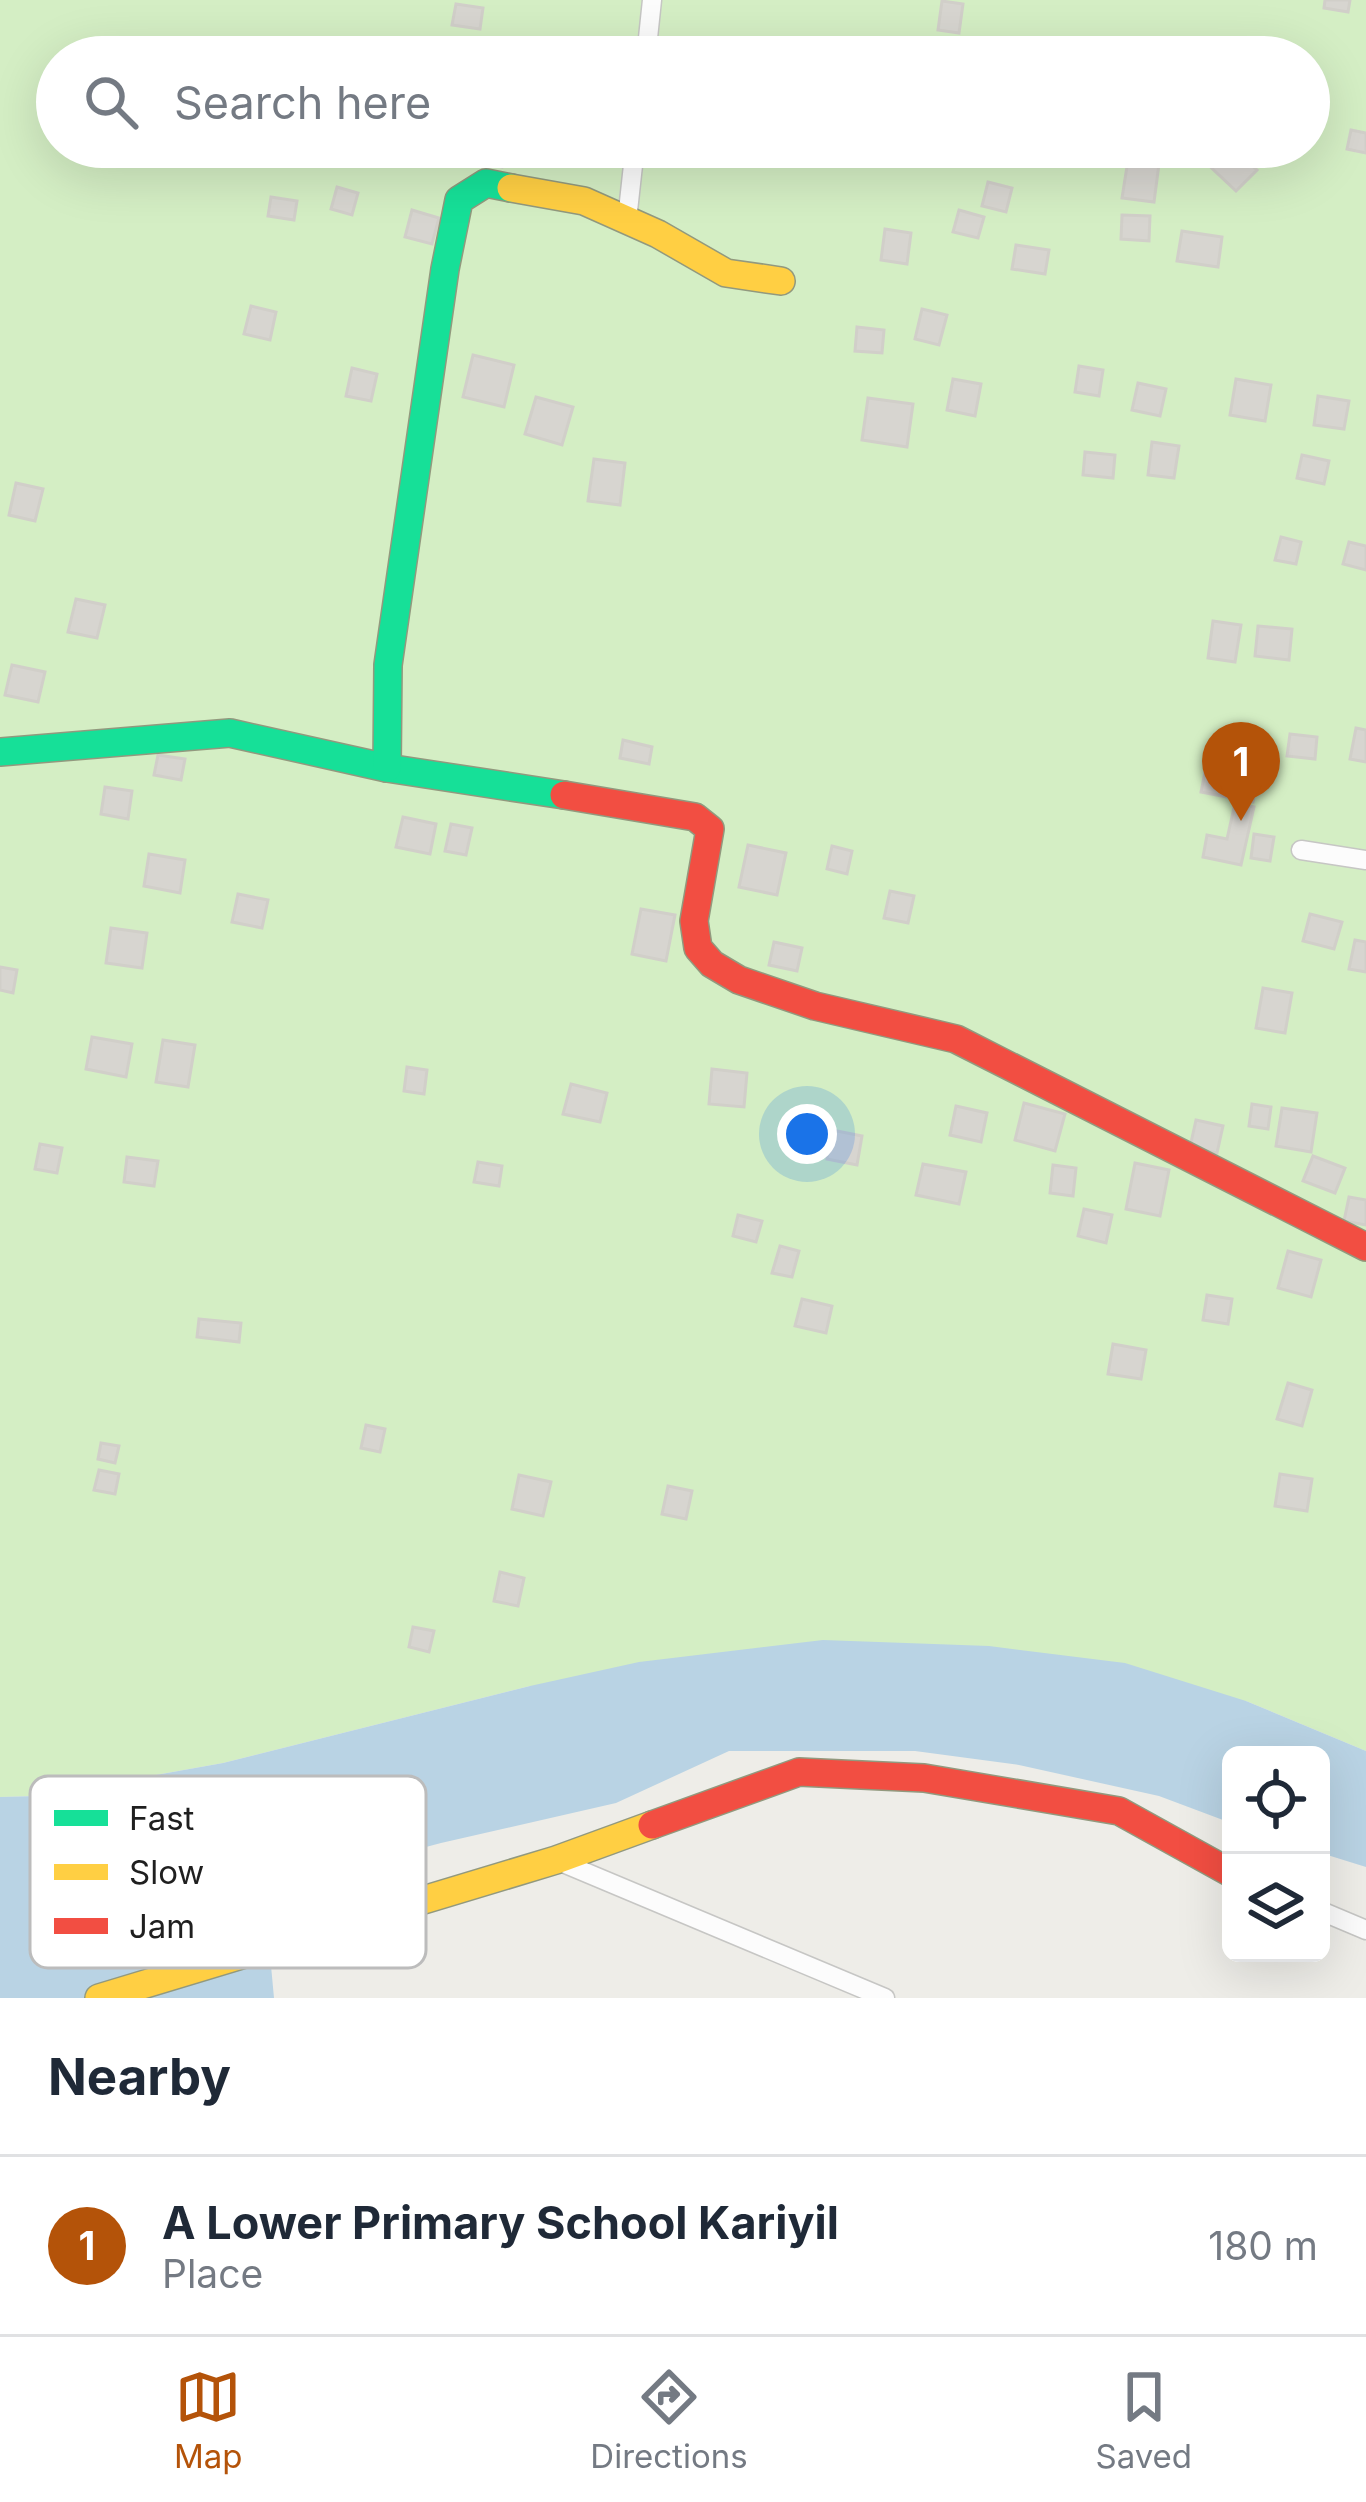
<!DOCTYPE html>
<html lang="en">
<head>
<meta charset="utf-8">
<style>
	body { margin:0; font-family:Inter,sans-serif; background:#f2f2f3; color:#1f2937 }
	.controls { position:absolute; right:36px; bottom:36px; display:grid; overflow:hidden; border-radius:18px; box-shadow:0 12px 48px #0002 }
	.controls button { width:108px; height:108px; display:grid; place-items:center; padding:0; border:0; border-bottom:3px solid #e0e1e3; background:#fff; color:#1f2937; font:60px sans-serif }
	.you { position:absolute; left:807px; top:1134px; width:42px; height:42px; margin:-30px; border:9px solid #fff; border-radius:50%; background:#1a73e8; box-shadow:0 0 0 18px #1a73e833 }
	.badge { display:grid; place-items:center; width:78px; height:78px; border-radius:50%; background:#b45309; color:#fff; font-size:39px; font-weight:700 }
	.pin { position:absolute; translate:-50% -99px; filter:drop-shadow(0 3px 6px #0008) }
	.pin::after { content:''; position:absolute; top:63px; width:42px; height:36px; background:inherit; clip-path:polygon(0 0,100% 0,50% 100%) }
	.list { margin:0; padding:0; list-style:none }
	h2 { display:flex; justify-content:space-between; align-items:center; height:156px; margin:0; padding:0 48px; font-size:51px }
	h2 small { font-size:39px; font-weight:400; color:#747a83 }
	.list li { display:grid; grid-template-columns:78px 1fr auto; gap:36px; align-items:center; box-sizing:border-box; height:180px; padding:0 48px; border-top:3px solid #e0e1e3 }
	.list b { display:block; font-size:45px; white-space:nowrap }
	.list p { margin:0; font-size:39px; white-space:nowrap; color:#747a83 }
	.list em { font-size:39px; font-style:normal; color:#747a83 }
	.icon { flex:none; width:66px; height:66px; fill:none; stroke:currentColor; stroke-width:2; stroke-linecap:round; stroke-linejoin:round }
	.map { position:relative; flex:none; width:1366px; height:1998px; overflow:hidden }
	.search { position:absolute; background:#fff; box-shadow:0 12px 48px #0002; left:36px; right:36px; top:36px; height:132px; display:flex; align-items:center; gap:30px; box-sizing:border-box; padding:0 42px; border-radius:66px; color:#747a83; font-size:45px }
	.sheet { height:336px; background:#fff }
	nav { display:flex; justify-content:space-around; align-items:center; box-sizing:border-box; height:168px; border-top:3px solid #e0e1e3; background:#fff; font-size:33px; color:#747a83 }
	nav a { display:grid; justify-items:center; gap:6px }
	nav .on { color:#b45309 }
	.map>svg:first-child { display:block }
</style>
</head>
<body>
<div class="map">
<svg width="1366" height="1998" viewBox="0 0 1366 1998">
	<rect width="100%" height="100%" fill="#eeede8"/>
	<path fill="#d4eec4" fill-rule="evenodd" d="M0,0H1366V1751L1246,1701L530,1686L223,1763L38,1796L0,1797ZM57,57H1309V147H57Z"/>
	<polygon fill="#b9d3e4" points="823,1640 989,1646 1125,1663 1246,1701 1366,1751 1366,1867 1321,1853 1321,1755 1231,1755 1231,1823 1159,1796 1019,1765 915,1751 729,1751 616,1803 441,1843 362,1864 271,1910 269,1944 274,1998 0,1998 0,1797 38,1796 223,1763 530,1686 639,1662"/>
	<g fill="#d7d5d0" stroke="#d1cfc9" stroke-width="3">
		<polygon points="1325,0 1350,0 1348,12 1324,8"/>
		<polygon points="942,1 963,4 959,33 938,30"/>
		<polygon points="456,4 483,8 480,29 452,25"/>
		<polygon points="954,44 1003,50 1002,57 953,57"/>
		<polygon points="1351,130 1366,133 1366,153 1347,149"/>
		<polygon points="419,147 449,147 446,159 418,151"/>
		<polygon points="478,147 507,147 502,167 475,161"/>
		<polygon points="762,147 790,147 788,160 760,155"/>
		<polygon points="1214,147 1232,147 1257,170 1236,191 1202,159"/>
		<polygon points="1128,160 1159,164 1154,202 1122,198"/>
		<polygon points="988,182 1012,188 1006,212 982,206"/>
		<polygon points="337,187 358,193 352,215 331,209"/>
		<polygon points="271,197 297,201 294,220 268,216"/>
		<polygon points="412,210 439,218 432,244 405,237"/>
		<polygon points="959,210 984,217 978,238 953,232"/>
		<polygon points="1122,215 1150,216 1149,241 1121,239"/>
		<polygon points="885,229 911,233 907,264 881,260"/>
		<polygon points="1182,231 1222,237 1218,267 1177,261"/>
		<polygon points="1016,245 1049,250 1045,274 1012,269"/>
		<polygon points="251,306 276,312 270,340 244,334"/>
		<polygon points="922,309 947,315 939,345 915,339"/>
		<polygon points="857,327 884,330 882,353 855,351"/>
		<polygon points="473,355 514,365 504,407 463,397"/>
		<polygon points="1079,366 1103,370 1099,396 1075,392"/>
		<polygon points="352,368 377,374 371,401 346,396"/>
		<polygon points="953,379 981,384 975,416 947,410"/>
		<polygon points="1236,379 1271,385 1265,421 1230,415"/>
		<polygon points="1138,383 1166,389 1160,416 1132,410"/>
		<polygon points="1318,396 1349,401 1344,429 1314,425"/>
		<polygon points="536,397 573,407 562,445 525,434"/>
		<polygon points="868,398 913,404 907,447 862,440"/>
		<polygon points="1152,442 1179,446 1174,478 1148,475"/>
		<polygon points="1085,452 1115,455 1113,478 1083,475"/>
		<polygon points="1302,455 1329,461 1324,484 1297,478"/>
		<polygon points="594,459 625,463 620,505 588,501"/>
		<polygon points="16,483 43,489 35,521 9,515"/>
		<polygon points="1281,537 1301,542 1296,564 1275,560"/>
		<polygon points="1349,542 1366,546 1366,570 1343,564"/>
		<polygon points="76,599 105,605 97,638 68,632"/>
		<polygon points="1213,621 1241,625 1235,662 1208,658"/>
		<polygon points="1258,626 1292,629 1289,660 1255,656"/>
		<polygon points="12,665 45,672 38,702 5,695"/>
		<polygon points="1356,728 1366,730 1366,762 1350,759"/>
		<polygon points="1290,734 1317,737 1315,759 1287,756"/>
		<polygon points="623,740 652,747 649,764 620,758"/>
		<polygon points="158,755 185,759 181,780 154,775"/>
		<polygon points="1205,772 1257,781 1253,802 1201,792"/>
		<polygon points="105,787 132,791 128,819 101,814"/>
		<polygon points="1235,803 1254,807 1241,865 1203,857 1207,835 1227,839"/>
		<polygon points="403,817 436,824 430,854 396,847"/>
		<polygon points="451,824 472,828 466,855 445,851"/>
		<polygon points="1254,834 1274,837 1270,861 1251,858"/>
		<polygon points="748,845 786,853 777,895 739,887"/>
		<polygon points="832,846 852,851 847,874 827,869"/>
		<polygon points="149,854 185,860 180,893 144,886"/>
		<polygon points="890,891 914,896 908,923 884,918"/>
		<polygon points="238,894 268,900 262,928 232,922"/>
		<polygon points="641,909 675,915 666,961 632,954"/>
		<polygon points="1310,914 1342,922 1334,949 1303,941"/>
		<polygon points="111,928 147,933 142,968 106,963"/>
		<polygon points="1355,940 1366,942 1366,972 1349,969"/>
		<polygon points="774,942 802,948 797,971 769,965"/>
		<polygon points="0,967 17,970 13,993 0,990"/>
		<polygon points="1263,988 1292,993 1285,1033 1256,1028"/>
		<polygon points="92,1037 132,1044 126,1077 86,1069"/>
		<polygon points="163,1040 195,1045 188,1087 156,1082"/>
		<polygon points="407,1067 427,1070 424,1094 404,1091"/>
		<polygon points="712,1069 747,1073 744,1107 709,1104"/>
		<polygon points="571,1084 607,1093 600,1122 563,1114"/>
		<polygon points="1024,1103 1065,1114 1055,1151 1015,1140"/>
		<polygon points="1252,1104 1271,1107 1268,1129 1249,1126"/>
		<polygon points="956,1106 987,1113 981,1142 950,1135"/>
		<polygon points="1282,1108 1317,1113 1311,1152 1276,1146"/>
		<polygon points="1196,1120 1223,1126 1217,1153 1190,1147"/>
		<polygon points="832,1130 862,1136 857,1165 827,1159"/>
		<polygon points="40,1144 62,1148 57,1173 35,1169"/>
		<polygon points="1313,1156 1345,1168 1335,1193 1303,1181"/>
		<polygon points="127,1157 158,1161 154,1186 124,1182"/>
		<polygon points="478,1162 502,1166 499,1186 474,1182"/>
		<polygon points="1135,1163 1169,1170 1160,1216 1126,1209"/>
		<polygon points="923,1164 966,1172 959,1204 916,1195"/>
		<polygon points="1053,1165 1076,1168 1073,1196 1050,1193"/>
		<polygon points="1349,1197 1366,1200 1366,1225 1344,1221"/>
		<polygon points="1084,1209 1112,1215 1106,1243 1078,1236"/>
		<polygon points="738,1215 762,1221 756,1242 733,1236"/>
		<polygon points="780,1246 799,1251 792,1277 772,1273"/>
		<polygon points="1288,1251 1321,1260 1311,1297 1278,1288"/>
		<polygon points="1207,1295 1232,1299 1228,1324 1203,1320"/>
		<polygon points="802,1299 832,1306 826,1333 795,1326"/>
		<polygon points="199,1319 241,1323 239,1342 197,1337"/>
		<polygon points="1113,1344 1146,1350 1141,1379 1108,1374"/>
		<polygon points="1288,1383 1312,1390 1302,1426 1277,1419"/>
		<polygon points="366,1425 385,1429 380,1452 361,1448"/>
		<polygon points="101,1443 119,1446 115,1463 98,1459"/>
		<polygon points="99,1470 119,1474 115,1494 94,1490"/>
		<polygon points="1280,1474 1312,1479 1307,1511 1275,1506"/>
		<polygon points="519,1475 551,1482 543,1516 512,1509"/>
		<polygon points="668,1486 692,1491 686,1519 662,1514"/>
		<polygon points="500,1572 524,1578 518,1606 494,1601"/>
		<polygon points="413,1627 434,1631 429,1652 409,1647"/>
	</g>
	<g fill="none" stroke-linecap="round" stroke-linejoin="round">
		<g stroke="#c6c6c4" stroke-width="21">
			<g id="street">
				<polyline points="646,57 652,0"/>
				<polyline points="627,220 635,147"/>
				<polyline points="1301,850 1366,860"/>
				<polyline points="556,1860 885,1998"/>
				<polyline points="1321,1911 1366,1930"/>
			</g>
		</g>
		<g stroke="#92997e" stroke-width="30">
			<g id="fast">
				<polyline points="0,752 230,733 387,768 564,795"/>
				<polyline points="387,768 388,665 445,269 459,200 486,183 511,188"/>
			</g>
		</g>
		<g stroke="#92997e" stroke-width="30">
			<g id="slow">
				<polyline points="511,188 584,201 658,234 726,273 781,281"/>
				<polyline points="99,1998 556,1860 652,1825"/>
			</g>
		</g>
		<g stroke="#92997e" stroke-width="30">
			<g id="jam">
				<polyline points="564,795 695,817 710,829 694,921 698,948 712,964 739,980 815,1006 956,1039 1366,1247"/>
				<polyline points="652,1825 799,1772 924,1778 1119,1811 1231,1873"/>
			</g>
		</g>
		<use href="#street" stroke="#fcfcfc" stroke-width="18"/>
		<use href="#fast" stroke="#16e098" stroke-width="27"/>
		<use href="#slow" stroke="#ffcf43" stroke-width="27"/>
		<use href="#jam" stroke="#f24e42" stroke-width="27"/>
	</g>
	<rect x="30" y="1776" width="396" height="192" rx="18" fill="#fff" stroke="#bcbcbc" stroke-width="3"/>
	<rect x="54" y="1810" width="54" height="16" fill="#16e098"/>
	<rect x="54" y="1864" width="54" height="16" fill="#ffcf43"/>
	<rect x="54" y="1918" width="54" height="16" fill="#f24e42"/>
	<g font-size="33" fill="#1f1f1f">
		<text x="129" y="1830">Fast</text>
		<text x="129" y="1884">Slow</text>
		<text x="129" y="1938">Jam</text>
	</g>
</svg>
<div class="controls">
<button><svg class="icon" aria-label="locate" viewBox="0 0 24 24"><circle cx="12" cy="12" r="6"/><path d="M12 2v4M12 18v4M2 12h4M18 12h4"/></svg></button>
<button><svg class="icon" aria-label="layers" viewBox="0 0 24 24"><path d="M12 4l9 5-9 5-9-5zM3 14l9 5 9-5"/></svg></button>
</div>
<div class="you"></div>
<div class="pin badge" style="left:1241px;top:821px">1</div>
<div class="search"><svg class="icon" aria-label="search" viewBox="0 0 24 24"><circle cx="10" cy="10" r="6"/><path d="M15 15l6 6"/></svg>Search here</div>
</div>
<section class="sheet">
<h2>Nearby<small></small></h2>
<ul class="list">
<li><span class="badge">1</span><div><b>A Lower Primary School Kariyil</b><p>Place</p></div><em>180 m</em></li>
</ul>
</section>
<nav>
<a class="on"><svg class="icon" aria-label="map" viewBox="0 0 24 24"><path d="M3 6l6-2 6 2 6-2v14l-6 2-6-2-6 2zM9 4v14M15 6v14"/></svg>Map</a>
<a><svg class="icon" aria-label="directions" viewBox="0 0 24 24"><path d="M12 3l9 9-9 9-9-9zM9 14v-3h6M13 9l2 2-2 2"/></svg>Directions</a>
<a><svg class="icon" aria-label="saved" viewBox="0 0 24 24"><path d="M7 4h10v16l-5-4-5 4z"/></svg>Saved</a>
</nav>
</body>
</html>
